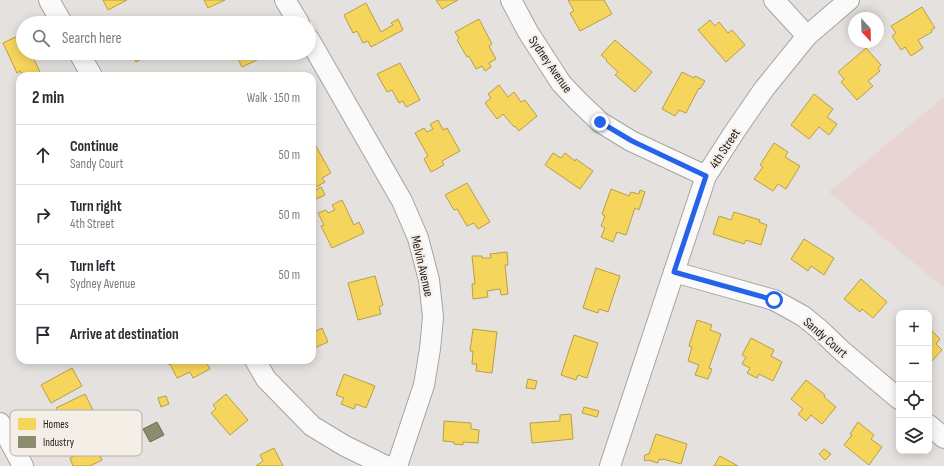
<!DOCTYPE html>
<html lang="en">
<head>
<meta charset="utf-8">
<style>
	body { margin:0; font-family:"Sofia Sans Condensed",sans-serif; background:#f2f2f3; color:#2b2b33 }
	.controls { position:absolute; right:12px; bottom:12px; display:grid; overflow:hidden; border-radius:8px; box-shadow:0 2px 10px #0003 }
	.controls button { width:36px; height:36px; display:grid; place-items:center; padding:0; border:0; border-bottom:1px solid #e1e1e2; background:#fff; color:#2b2b33; font:20px sans-serif }
	.compass { position:absolute; left:848px; top:12px; width:36px; height:36px; border-radius:50%; background:#fff; box-shadow:0 2px 10px #0003; rotate:158deg }
	.stop { position:absolute; width:12px; height:12px; margin:-9px; border:3px solid #2563eb; border-radius:50%; background:#fff }
	.stop.end { background:#2563eb; border-color:#fff; box-shadow:0 1px 4px #0008 }
	.list { margin:0; padding:0; list-style:none }
	h2 { display:flex; justify-content:space-between; align-items:center; height:52px; margin:0; padding:0 16px; font-size:17px }
	h2 small { font-size:13px; font-weight:400; color:#7c7c81 }
	.list li { display:grid; grid-template-columns:26px 1fr auto; gap:12px; align-items:center; box-sizing:border-box; height:60px; padding:0 16px; border-top:1px solid #e1e1e2 }
	.list b { display:block; font-size:15px; white-space:nowrap }
	.list p { margin:0; font-size:13px; white-space:nowrap; color:#7c7c81 }
	.list em { font-size:13px; font-style:normal; color:#7c7c81 }
	.icon { flex:none; width:22px; height:22px; fill:none; stroke:currentColor; stroke-width:2; stroke-linecap:round; stroke-linejoin:round }
	.map { position:relative; flex:none; width:944px; height:466px; overflow:hidden }
	.search { position:absolute; background:#fff; box-shadow:0 2px 10px #0003; left:16px; top:16px; width:300px; height:44px; display:flex; align-items:center; gap:10px; box-sizing:border-box; padding:0 14px; border-radius:22px; color:#7c7c81; font-size:15px }
	.panel { position:absolute; background:#fff; box-shadow:0 2px 10px #0003; left:16px; top:72px; width:300px; height:292px; border-radius:12px }
	.map>svg:first-child { display:block }
</style>
</head>
<body>
<div class="map">
<svg width="944" height="466" viewBox="0 0 944 466">
	<rect width="100%" height="100%" fill="#e4e1de"/>
	<polygon fill="#e9d4d4" points="944,97 944,288 829,192"/>
	<g fill="#f6d55c" stroke="#b79f49">
		<polygon points="103,0 127,0 108,10"/>
		<polygon points="204,0 225,0 208,8"/>
		<polygon points="436,0 458,0 442,9"/>
		<polygon points="568,0 604,0 612,14 580,31 570,13 574,11"/>
		<polygon points="366,3 381,32 393,25 391,23 398,19 403,30 371,47 368,41 363,43 357,31 353,33 344,15"/>
		<polygon points="922,7 935,28 931,30 932,32 918,40 923,48 911,56 905,47 901,50 892,36 896,33 891,26"/>
		<polygon points="479,19 492,44 489,46 496,59 489,63 491,67 485,71 482,66 476,69 469,56 467,57 457,40 459,38 455,32"/>
		<polygon points="710,20 715,26 719,22 728,33 732,30 745,45 726,62 698,30"/>
		<polygon points="22,34 23,37 23,53 31,53 40,72 31,76 23,76 20,71 17,73 3,43"/>
		<polygon points="615,40 652,72 635,92 615,75 618,72 606,61 607,60 601,55"/>
		<polygon points="866,48 881,65 878,68 880,71 868,81 873,86 857,100 841,82 844,79 838,72"/>
		<polygon points="131,53 150,53 151,54 136,62"/>
		<polygon points="235,53 256,53 254,54 257,60 242,67"/>
		<polygon points="400,63 420,100 406,107 403,101 399,103 392,90 387,92 377,74"/>
		<polygon points="682,72 694,78 695,76 705,81 700,89 699,88 686,113 679,110 675,116 662,109"/>
		<polygon points="499,85 508,97 514,92 521,102 525,100 537,116 519,131 515,126 514,127 503,114 497,119 485,103 491,98 488,94"/>
		<polygon points="814,94 833,109 827,117 837,124 829,135 819,127 809,139 791,125"/>
		<polygon points="438,120 443,130 447,128 460,151 442,161 444,165 431,172 424,159 428,156 415,133 424,128 427,132 433,129 430,124"/>
		<polygon points="312,139 331,173 322,178 325,182 312,189"/>
		<polygon points="774,143 788,152 785,157 800,166 786,189 778,184 773,191 754,179 763,167 760,165"/>
		<polygon points="553,153 561,158 565,153 575,161 576,159 593,171 580,189 545,165"/>
		<polygon points="467,183 490,222 478,229 474,223 467,226 457,209 454,210 445,195"/>
		<polygon points="321,187 325,195 314,200 312,195 312,192"/>
		<polygon points="611,189 629,196 631,192 639,194 640,190 645,192 639,210 635,208 626,235 617,232 613,242 601,237 605,228 601,226 605,216 602,214"/>
		<polygon points="342,200 354,225 359,222 364,233 332,248 321,226 324,225 318,213 326,210 328,213 335,210 332,205"/>
		<polygon points="734,212 760,220 759,222 767,225 761,245 746,240 744,244 713,234 719,216 731,220"/>
		<polygon points="804,239 834,258 824,275 811,266 808,271 791,259"/>
		<polygon points="507,252 508,265 505,265 508,294 501,295 500,289 487,291 488,297 473,299 472,284 475,284 472,256 482,256 482,258 491,258 490,254"/>
		<polygon points="596,268 620,276 608,312 599,309 598,313 583,308"/>
		<polygon points="375,276 383,305 379,307 381,314 358,320 348,283"/>
		<polygon points="861,279 887,302 873,318 862,309 860,312 844,299"/>
		<polygon points="697,320 712,325 710,330 721,334 709,368 712,369 708,379 695,375 699,365 688,361 692,347 689,346"/>
		<polygon points="312,325 313,325 316,331 322,328 328,342 312,349"/>
		<polygon points="473,329 497,332 492,373 476,371 477,364 472,364 473,351 470,351"/>
		<polygon points="930,329 940,339 936,344 942,350 932,361 929,359"/>
		<polygon points="574,335 598,343 587,378 578,375 576,380 561,375"/>
		<polygon points="751,338 774,350 771,356 782,362 773,381 759,374 757,378 747,373 750,368 742,364 746,357 742,355"/>
		<polygon points="167,360 205,360 210,369 193,378 190,372 177,378 170,364 169,365"/>
		<polygon points="72,368 82,386 51,403 41,385"/>
		<polygon points="344,374 375,386 366,408 356,404 354,409 341,404 344,398 336,395"/>
		<polygon points="528,379 537,381 535,389 526,388"/>
		<polygon points="806,380 825,395 824,397 836,407 822,424 811,415 806,421 798,414 803,409 791,399"/>
		<polygon points="85,394 94,412 65,427 61,419 55,422 51,415 58,412 56,408"/>
		<polygon points="226,394 248,420 230,435 211,413 216,409 213,405"/>
		<polygon points="166,396 169,404 161,407 158,398"/>
		<polygon points="584,407 599,411 597,417 582,413"/>
		<polygon points="571,414 573,439 532,443 530,423 560,421 560,415"/>
		<polygon points="444,421 471,423 471,429 479,430 478,443 463,442 463,445 454,444 454,442 443,441"/>
		<polygon points="858,422 874,435 871,439 882,447 869,465 844,445 852,435 850,434"/>
		<polygon points="656,434 687,444 681,464 663,459 663,460 659,459 658,463 648,460 645,461 644,458 645,455 649,454"/>
		<polygon points="91,437 102,460 90,466 73,466 70,458 74,456 69,448"/>
		<polygon points="274,448 283,466 256,466 263,461 260,455"/>
		<polygon points="824,449 831,454 825,460 819,454"/>
		<polygon points="720,456 738,466 714,466"/>
	</g>
	<polygon fill="#8c8c6e" stroke="#6c6c56" points="157,422 164,435 150,442 143,429"/>
	<g fill="none" stroke-linecap="round" stroke-linejoin="round">
		<g stroke="#a6a4a2" stroke-width="22">
			<g id="minor">
				<polyline points="49,0 62,23"/>
				<polyline points="285,0 299,23"/>
				<polyline points="511,0 528,32 561,83 578,101 600,122 631,141 706,176"/>
				<polyline points="774,0 807,36"/>
				<polyline points="309,39 402,201 418,238 429,280 433,317 430,349 424,385 397,466"/>
				<polyline points="79,53 92,76"/>
				<polyline points="674,272 774,300 803,316 819,329 842,351 899,399"/>
				<polyline points="255,360 266,379 312,426 345,446 386,466"/>
				<polyline points="0,423 23,466"/>
				<polyline points="929,425 944,438"/>
				<polyline points="610,466 674,272 706,176 735,131 764,89 807,36 849,0"/>
			</g>
		</g>
		<use href="#minor" stroke="#fbfafa" stroke-width="20"/>
	</g>
	<g fill="none" stroke-linecap="round" stroke-linejoin="round">
		<polyline stroke="#2563eb" stroke-width="5" points="600,122 632,141 706,176 674,272 774,300"/>
	</g>
	<g text-anchor="middle" stroke-width="4" stroke-linejoin="round" paint-order="stroke">
		<g font-size="13" fill="#23201e" stroke="#f5eee7">
			<text transform="translate(551 64) rotate(55)" y="5">Sydney Avenue</text>
			<text transform="translate(724 148) rotate(-57)" y="5">4th Street</text>
			<text transform="translate(423 266) rotate(77)" y="5">Melvin Avenue</text>
			<text transform="translate(826 337) rotate(41)" y="5">Sandy Court</text>
		</g>
	</g>
	<rect x="10" y="410" width="132" height="46" rx="6" fill="#f5eee7" stroke="#b6b0ab" stroke-width="1"/>
	<rect x="18" y="418" width="18" height="12" fill="#f6d55c"/>
	<rect x="18" y="436" width="18" height="12" fill="#8c8c6e"/>
	<g font-size="11" fill="#23201e">
		<text x="43" y="428">Homes</text>
		<text x="43" y="446">Industry</text>
	</g>
</svg>
<div class="controls">
<button>+</button>
<button>−</button>
<button><svg class="icon" aria-label="locate" viewBox="0 0 24 24"><circle cx="12" cy="12" r="6"/><path d="M12 2v4M12 18v4M2 12h4M18 12h4"/></svg></button>
<button><svg class="icon" aria-label="layers" viewBox="0 0 24 24"><path d="M12 4l9 5-9 5-9-5zM3 14l9 5 9-5"/></svg></button>
</div>
<svg class="compass" viewBox="-18 -18 36 36"><path d="M0-13l5 13h-10z" fill="#e53935"/><path d="M0 13l5-13h-10z" fill="#7c7c81"/></svg>
<div class="stop" style="left:774px;top:300px"></div>
<div class="stop end" style="left:600px;top:122px"></div>
<div class="search"><svg class="icon" aria-label="search" viewBox="0 0 24 24"><circle cx="10" cy="10" r="6"/><path d="M15 15l6 6"/></svg>Search here</div>
<section class="panel">
<h2>2 min<small>Walk · 150 m</small></h2>
<ul class="list">
<li><svg class="icon" aria-label="ahead" viewBox="0 0 24 24"><path d="M12 20V5M6 11l6-6 6 6"/></svg><div><b>Continue</b><p>Sandy Court</p></div><em>50 m</em></li>
<li><svg class="icon" aria-label="right" viewBox="0 0 24 24"><path d="M7 20v-9h11M14 6l5 5-5 5"/></svg><div><b>Turn right</b><p>4th Street</p></div><em>50 m</em></li>
<li><svg class="icon" aria-label="left" viewBox="0 0 24 24"><path d="M17 20v-9H6M10 6l-5 5 5 5"/></svg><div><b>Turn left</b><p>Sydney Avenue</p></div><em>50 m</em></li>
<li><svg class="icon" aria-label="arrive" viewBox="0 0 24 24"><path d="M6 21V4h12l-3 4 3 4H6"/></svg><div><b>Arrive at destination</b></div></li>
</ul>
</section>
</div>
</body>
</html>
